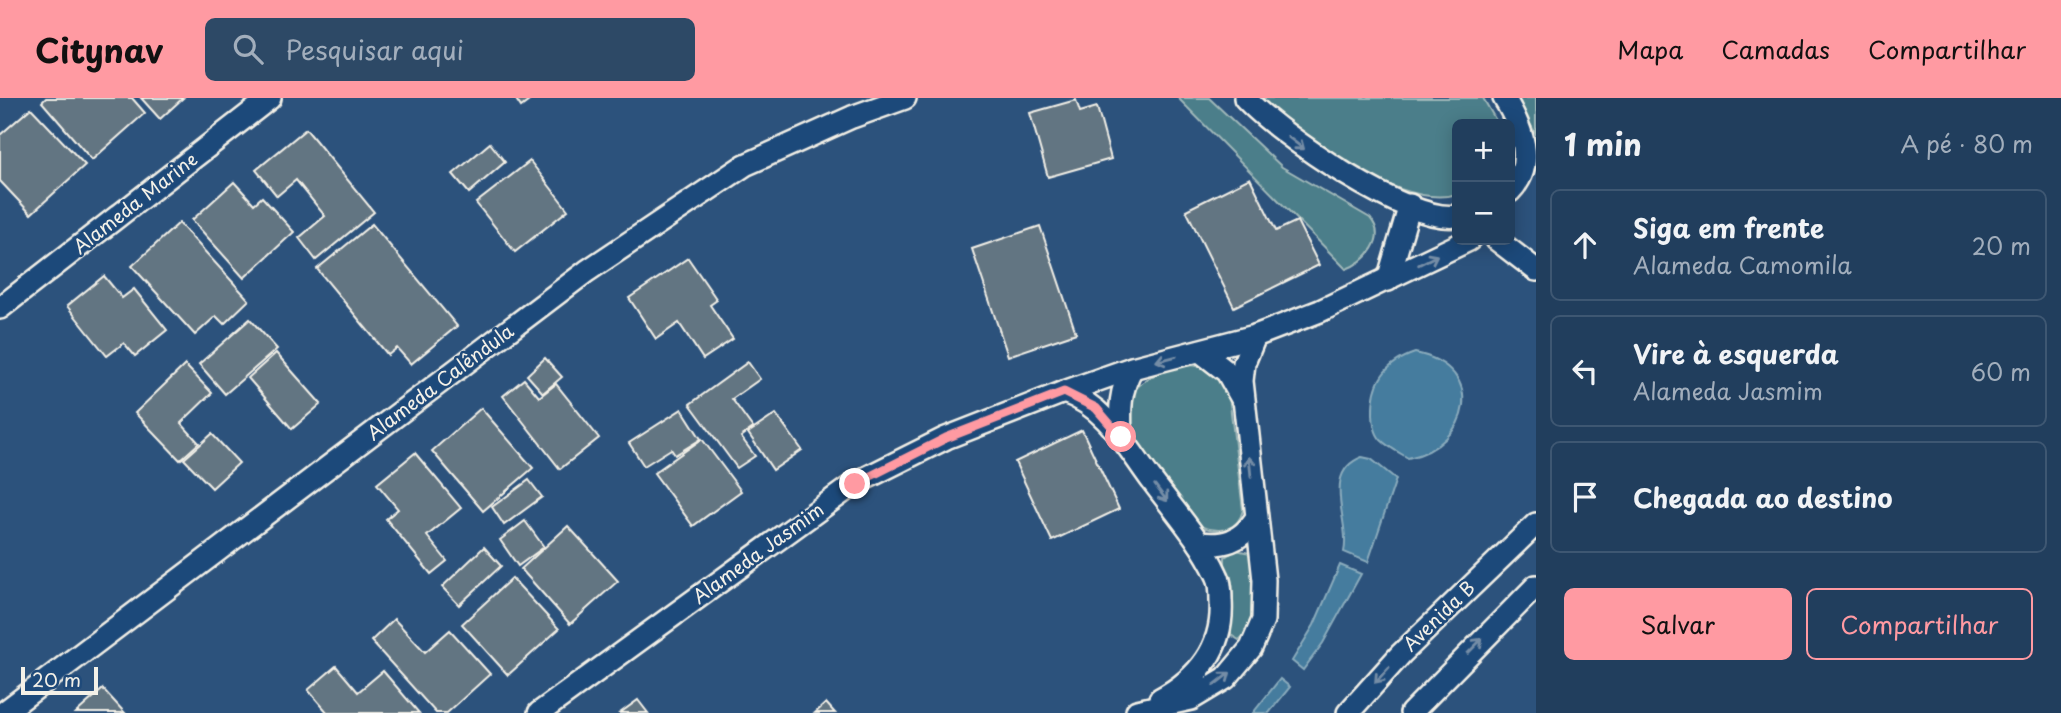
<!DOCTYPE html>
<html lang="pt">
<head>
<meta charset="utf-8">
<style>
	body { margin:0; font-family:"Playpen Sans",sans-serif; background:#2d4966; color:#f1f3f6 }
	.controls { position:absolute; right:21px; top:21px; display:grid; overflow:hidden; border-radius:10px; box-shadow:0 4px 18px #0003 }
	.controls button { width:63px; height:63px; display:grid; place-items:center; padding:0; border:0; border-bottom:2px solid #3e5772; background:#213e5d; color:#f1f3f6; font:35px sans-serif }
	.scale { position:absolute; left:21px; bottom:18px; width:77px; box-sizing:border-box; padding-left:7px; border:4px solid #f4f1e8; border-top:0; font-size:19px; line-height:24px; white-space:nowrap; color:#f4f1e8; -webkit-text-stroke:5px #1f4a7a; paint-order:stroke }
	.stop { position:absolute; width:21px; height:21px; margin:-16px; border:5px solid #ff9aa2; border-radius:50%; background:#fff }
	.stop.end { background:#ff9aa2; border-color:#fff; box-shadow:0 2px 7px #0008 }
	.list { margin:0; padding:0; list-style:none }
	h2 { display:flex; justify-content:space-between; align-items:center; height:91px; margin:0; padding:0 28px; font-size:30px }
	h2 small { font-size:23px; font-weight:400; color:#a2aebc }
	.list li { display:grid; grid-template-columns:46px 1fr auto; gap:21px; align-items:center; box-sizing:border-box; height:112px; margin:0 14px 14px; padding:0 14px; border:2px solid #3e5772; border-radius:10px }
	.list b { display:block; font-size:26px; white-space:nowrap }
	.list p { margin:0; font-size:23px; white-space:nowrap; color:#a2aebc }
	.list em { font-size:23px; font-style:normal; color:#a2aebc }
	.actions { display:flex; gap:14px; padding:21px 28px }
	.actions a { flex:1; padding:16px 0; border:2px solid #ff9aa2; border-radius:10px; text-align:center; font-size:24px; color:#ff9aa2 }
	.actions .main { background:#ff9aa2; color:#111 }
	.icon { flex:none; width:38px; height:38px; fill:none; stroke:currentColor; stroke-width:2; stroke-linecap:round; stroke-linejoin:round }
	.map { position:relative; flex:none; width:1536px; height:615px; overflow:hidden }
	header { display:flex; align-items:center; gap:42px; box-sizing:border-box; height:98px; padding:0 35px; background:#ff9aa2; color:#111 }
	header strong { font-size:33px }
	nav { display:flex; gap:38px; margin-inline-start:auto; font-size:24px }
	.search { width:490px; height:63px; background:#2d4966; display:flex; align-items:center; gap:18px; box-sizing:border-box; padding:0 24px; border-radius:10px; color:#a2aebc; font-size:26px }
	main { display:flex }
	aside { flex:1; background:#213e5d }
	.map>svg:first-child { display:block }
</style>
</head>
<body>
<header>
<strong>Citynav</strong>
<div class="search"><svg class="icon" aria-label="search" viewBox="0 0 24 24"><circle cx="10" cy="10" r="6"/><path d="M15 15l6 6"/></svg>Pesquisar aqui</div>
<nav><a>Mapa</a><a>Camadas</a><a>Compartilhar</a></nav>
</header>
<main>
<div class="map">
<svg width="1536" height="615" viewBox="0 0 1536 615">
	<rect width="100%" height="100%" fill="#2c527c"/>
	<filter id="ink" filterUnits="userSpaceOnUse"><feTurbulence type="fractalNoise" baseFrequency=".0143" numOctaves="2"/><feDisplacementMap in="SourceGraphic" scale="14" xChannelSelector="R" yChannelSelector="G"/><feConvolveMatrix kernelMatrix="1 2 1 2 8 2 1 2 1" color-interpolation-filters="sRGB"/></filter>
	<g filter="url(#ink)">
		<g fill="#4c7e8a" stroke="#a0b8b9" stroke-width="2">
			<path d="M1178,0H1209L1282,69L1370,120C1388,140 1366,164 1346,171Z"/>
			<path d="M1261,0H1483L1498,26H1457V96C1402,113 1300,38 1261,0Z"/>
			<polygon points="1515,0 1536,0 1536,36"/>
			<path d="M1187,267C1208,267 1222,278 1229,298L1243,412C1238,433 1220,435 1202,429C1162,375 1068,290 1187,267Z"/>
			<path d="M1236,452L1250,455C1256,479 1261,525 1239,542L1231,537L1225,465V459Z"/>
		</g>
		<g fill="#447c9e" stroke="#8aabbc" stroke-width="2">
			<path d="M1415,255C1489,270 1471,347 1408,360C1400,355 1388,349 1381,342C1375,336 1373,324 1373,316C1372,284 1385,265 1415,255Z"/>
			<path d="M1362,359L1371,361L1396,381L1368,464L1344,454C1351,423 1320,375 1362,359Z"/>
			<polygon points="1340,467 1361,476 1323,545 1303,572 1292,563 1314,527"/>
			<polygon points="1280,581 1290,589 1269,615 1253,615"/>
		</g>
		<g fill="#627482" stroke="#f4f1e8" stroke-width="2">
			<polygon points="46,0 132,0 145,15 92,62 42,4"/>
			<polygon points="141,0 183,0 160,21"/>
			<polygon points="515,0 533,0 521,9"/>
			<polygon points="1076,2 1080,14 1097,9 1111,61 1048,79 1030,15"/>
			<polygon points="31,10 85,67 31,116 0,83 0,37"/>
			<polygon points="306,31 374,114 316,162 299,140 325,118 296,82 277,98 256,72"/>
			<polygon points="490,45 505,64 469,95 453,76"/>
			<polygon points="530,63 568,112 515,154 476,105"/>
			<polygon points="1250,80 1276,133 1297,123 1319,167 1234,209 1186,112"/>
			<polygon points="234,84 254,106 262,99 294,134 244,180 192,122"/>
			<polygon points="179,125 249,202 224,226 216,218 195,237 132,168"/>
			<polygon points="372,126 457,228 411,266 397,250 388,257 317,171"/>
			<polygon points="1040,128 1076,235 1008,258 972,151"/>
			<polygon points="688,160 717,202 710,207 733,241 703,261 679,225 656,241 629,200"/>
			<polygon points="104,178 122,200 134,191 167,232 135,258 124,245 107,258 67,208"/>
			<polygon points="250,221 277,251 225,296 199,266"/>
			<polygon points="276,255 321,306 292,331 248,280"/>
			<polygon points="545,260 562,279 543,295 527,277"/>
			<polygon points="748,264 760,281 732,301 753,330 741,339 755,358 737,370 690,306"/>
			<polygon points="185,267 212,295 181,325 199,345 180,362 135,315"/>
			<polygon points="524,281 539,299 556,286 599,340 560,371 503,298"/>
			<polygon points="481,310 533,370 483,413 432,353"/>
			<polygon points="682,311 701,341 675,357 671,351 644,368 629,345"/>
			<polygon points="776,316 802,352 773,372 748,335"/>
			<polygon points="1082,332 1119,411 1052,443 1015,364"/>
			<polygon points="212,336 239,365 212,390 184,361"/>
			<polygon points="702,341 741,393 693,428 654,375"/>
			<polygon points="415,355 461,410 427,438 447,463 431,476 386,421 398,411 377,386"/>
			<polygon points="529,382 542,399 504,427 492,409"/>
			<polygon points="525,423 544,449 518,468 500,442"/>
			<polygon points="568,428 618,483 570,526 521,471"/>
			<polygon points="484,449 501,468 459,507 442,489"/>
			<polygon points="512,480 559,531 508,577 462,526"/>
			<polygon points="394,521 425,554 450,532 490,576 447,615 436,615 371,543"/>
			<polygon points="336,568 358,594 383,573 419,615 328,615 308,592"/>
			<polygon points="103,591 125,615 76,615"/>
			<polygon points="638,602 648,615 620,615"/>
			<polygon points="826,605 835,615 815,615"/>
		</g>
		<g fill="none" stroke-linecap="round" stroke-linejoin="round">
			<g stroke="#f4f1e8" stroke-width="26">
				<g id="street">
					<path d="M1245,0C1279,37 1408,126 1457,118"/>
					<path d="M1504,0C1523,31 1536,67 1510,93"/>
					<polyline points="1497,142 1536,172"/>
					<polyline points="1388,182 1410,107"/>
					<polyline points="0,210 270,0"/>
					<polyline points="1200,253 1227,274 1241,299"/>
					<path d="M1064,294C1105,308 1125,346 1150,380C1173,411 1201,442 1217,477C1221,484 1221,495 1221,503C1224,549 1199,580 1160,601"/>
					<path d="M1121,339C1120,312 1119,294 1132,270"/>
					<path d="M1199,445C1224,448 1240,444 1255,422"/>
					<polyline points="1137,613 1191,601 1226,580 1251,550 1263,522 1264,482 1242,283 1244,265 1255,238"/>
					<polyline points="3,615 587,173 745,67 852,19 905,0"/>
					<polyline points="539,615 854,386 946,340 1064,294 1132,270 1255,238 1320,213 1469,142"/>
					<polyline points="1348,615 1401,556 1536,426"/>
					<polyline points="1411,615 1536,488"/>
				</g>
			</g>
			<use href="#street" stroke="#1f4a7a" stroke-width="21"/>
		</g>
		<defs><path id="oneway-shaft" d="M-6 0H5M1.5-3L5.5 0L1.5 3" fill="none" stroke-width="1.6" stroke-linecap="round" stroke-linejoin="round" transform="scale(1.75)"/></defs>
		<g stroke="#748da6">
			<use href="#oneway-shaft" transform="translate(1296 45) rotate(38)"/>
			<use href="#oneway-shaft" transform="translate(1428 162) rotate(-27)"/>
			<use href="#oneway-shaft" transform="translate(1166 261) rotate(166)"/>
			<use href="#oneway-shaft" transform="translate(1250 369) rotate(-96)"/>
			<use href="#oneway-shaft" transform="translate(1161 395) rotate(53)"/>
			<use href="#oneway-shaft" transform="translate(1475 548) rotate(-45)"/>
			<use href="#oneway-shaft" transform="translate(1382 577) rotate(132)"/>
			<use href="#oneway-shaft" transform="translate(1222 581) rotate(-38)"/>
		</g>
	</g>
	<g fill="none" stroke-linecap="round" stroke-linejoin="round" filter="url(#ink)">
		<polyline stroke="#ff9aa2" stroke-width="9" points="855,386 946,340 1064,294 1096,310 1121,339"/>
	</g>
	<g text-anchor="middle" stroke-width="5" stroke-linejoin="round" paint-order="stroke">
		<g font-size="19" fill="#f4f1e8" stroke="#1f4a7a">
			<text transform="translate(135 105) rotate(-38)" y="7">Alameda Marine</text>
			<text transform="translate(440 284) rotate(-37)" y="7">Alameda Calêndula</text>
			<text transform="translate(758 455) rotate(-36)" y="7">Alameda Jasmim</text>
			<text transform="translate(1439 518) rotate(-44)" y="7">Avenida B</text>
		</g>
	</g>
</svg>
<div class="controls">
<button>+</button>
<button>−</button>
</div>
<div class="scale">20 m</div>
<div class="stop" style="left:1121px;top:339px"></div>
<div class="stop end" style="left:855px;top:386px"></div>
</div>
<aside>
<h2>1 min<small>A pé · 80 m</small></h2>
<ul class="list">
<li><svg class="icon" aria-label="ahead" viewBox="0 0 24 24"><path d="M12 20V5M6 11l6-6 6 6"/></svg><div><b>Siga em frente</b><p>Alameda Camomila</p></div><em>20 m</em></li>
<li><svg class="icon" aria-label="left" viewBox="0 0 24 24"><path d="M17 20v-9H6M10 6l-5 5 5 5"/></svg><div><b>Vire à esquerda</b><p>Alameda Jasmim</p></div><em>60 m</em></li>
<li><svg class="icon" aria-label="arrive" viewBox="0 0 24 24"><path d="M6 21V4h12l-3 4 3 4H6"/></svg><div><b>Chegada ao destino</b></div></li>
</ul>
<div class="actions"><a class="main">Salvar</a><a>Compartilhar</a></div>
</aside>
</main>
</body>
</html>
